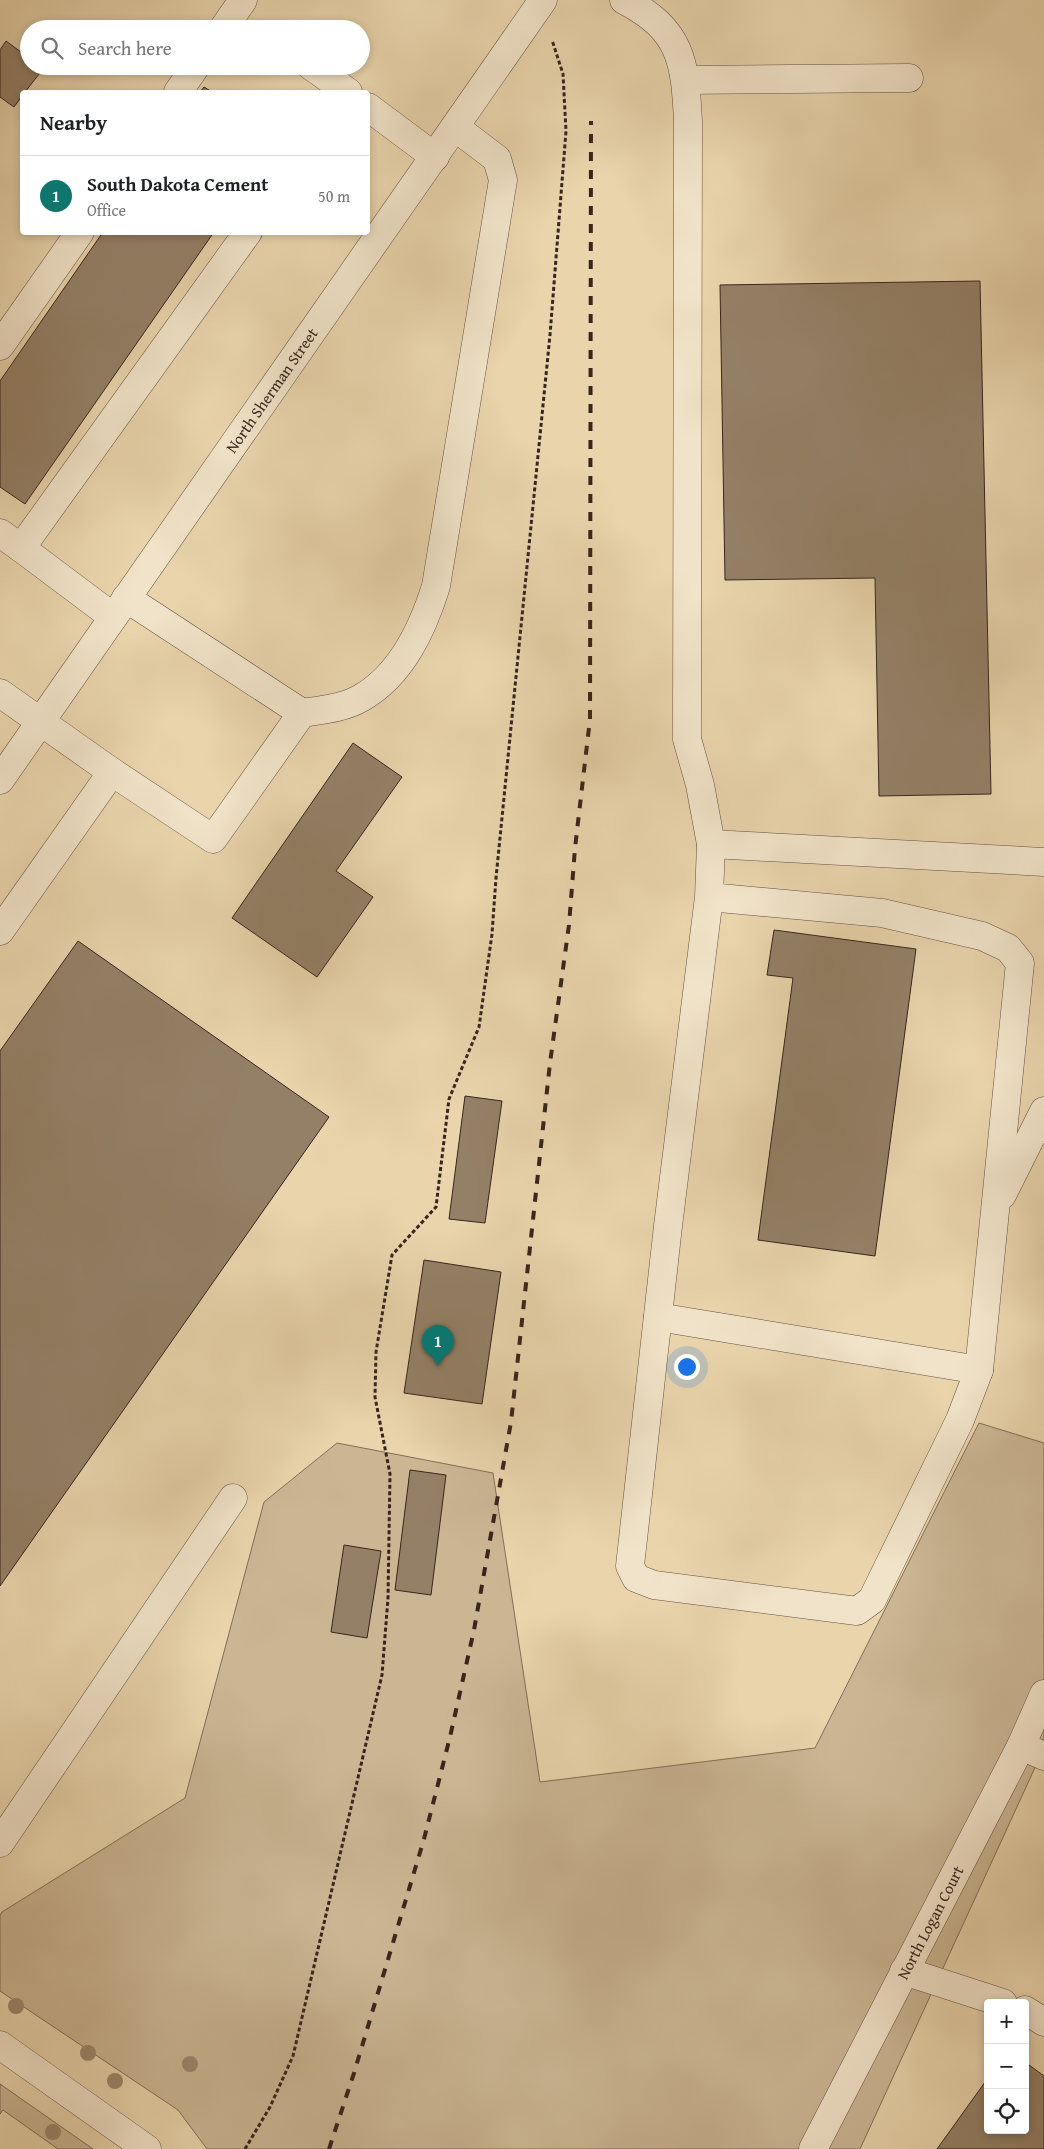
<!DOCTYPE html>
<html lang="en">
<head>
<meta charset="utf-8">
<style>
	body { margin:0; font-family:"Gentium Book Plus",serif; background:#f6f6f6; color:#202124 }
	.controls { position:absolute; right:15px; bottom:15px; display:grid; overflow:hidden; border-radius:5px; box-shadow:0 2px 8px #0003 }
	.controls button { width:45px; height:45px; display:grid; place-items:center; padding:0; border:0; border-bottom:1px solid #e0e0e0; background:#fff; color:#202124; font:25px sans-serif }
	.you { position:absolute; left:686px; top:1366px; width:18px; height:18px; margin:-12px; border:4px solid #fff; border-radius:50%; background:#1a73e8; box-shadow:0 0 0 8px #1a73e833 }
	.badge { display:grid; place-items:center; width:32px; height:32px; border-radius:50%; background:#0f766e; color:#fff; font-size:16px; font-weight:700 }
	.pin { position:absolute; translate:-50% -41px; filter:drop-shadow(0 1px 2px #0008) }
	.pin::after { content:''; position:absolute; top:26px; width:18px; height:15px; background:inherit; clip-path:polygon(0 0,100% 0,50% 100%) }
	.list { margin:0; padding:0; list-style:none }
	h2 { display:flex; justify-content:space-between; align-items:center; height:65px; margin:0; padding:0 20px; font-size:21px }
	h2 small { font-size:16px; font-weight:400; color:#757577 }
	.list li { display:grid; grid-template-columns:32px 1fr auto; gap:15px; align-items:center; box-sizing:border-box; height:80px; padding:0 20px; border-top:1px solid #e0e0e0 }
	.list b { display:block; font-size:19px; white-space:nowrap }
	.list p { margin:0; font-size:16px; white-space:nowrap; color:#757577 }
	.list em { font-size:16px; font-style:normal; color:#757577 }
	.icon { flex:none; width:28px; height:28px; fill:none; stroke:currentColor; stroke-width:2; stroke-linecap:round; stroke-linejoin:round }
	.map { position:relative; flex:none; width:1044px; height:2149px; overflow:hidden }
	.search { position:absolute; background:#fff; box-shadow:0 2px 8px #0003; left:20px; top:20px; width:350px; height:55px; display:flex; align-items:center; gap:12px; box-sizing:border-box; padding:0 18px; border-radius:28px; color:#757577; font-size:19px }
	.panel { position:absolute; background:#fff; box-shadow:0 2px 8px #0003; left:20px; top:90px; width:350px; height:145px; border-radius:5px }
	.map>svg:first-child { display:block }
</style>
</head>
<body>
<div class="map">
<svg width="1044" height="2149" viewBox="0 0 1044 2149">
	<rect width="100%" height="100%" fill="#e9d4ac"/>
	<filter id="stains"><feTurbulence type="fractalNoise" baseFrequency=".004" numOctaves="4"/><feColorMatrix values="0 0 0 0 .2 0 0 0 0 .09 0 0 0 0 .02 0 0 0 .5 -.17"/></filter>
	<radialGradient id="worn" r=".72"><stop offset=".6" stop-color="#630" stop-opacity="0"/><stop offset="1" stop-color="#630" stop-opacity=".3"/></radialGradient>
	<g fill="#cbb694" stroke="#826e58">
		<polygon points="979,1423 1044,1443 1044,1748 860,2149 207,2149 178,2110 0,1991 0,1915 2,1912 185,1798 264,1502 337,1443 493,1473 540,1782 815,1748"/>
		<polygon points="0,2084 93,2149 58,2149 3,2110 0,2114"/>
	</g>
	<g fill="#948067" stroke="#38251d">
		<polygon points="6,41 29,58 29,66 40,66 43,69 25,92 22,92 22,96 14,107 0,97 0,50"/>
		<polygon points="204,87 212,92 200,92"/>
		<polygon points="103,232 214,232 25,504 0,487 0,381"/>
		<polygon points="980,281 991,794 879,796 875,578 725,580 720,285"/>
		<polygon points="353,743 402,777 336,871 373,897 317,977 232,918"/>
		<polygon points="774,930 916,949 875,1256 758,1240 793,978 767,975"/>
		<polygon points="78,941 329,1117 0,1586 0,1051"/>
		<polygon points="465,1096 502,1101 485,1223 449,1219"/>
		<polygon points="424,1260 501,1272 482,1404 404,1393"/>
		<polygon points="410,1470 446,1475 431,1595 395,1590"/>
		<polygon points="344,1545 381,1551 367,1638 331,1632"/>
		<polygon points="1025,2062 1044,2076 1044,2149 937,2149 988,2078 988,2130 1025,2130"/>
	</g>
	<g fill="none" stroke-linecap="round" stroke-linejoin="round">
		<g stroke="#645141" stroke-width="29">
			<g id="minor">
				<path d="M624,0C682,30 685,62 688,121L687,739L700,785L711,844L709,897L668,1226L630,1566L636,1578L654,1585L857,1611L872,1600L960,1420L979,1370L1020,963L1008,948L982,936L882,913L709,897"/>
				<polyline points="223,29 243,0"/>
				<polyline points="311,66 348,92"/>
				<polyline points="686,80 909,78"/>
				<polyline points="178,92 196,66"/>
				<polyline points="368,107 435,157"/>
				<polyline points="0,346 80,232"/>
				<polyline points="0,533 21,548"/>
				<polyline points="113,617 21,548 248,232"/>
				<polyline points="0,693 112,772 0,931"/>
				<path d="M302,713C321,710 344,708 361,698C402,675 423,628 436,586L503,180L497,159L455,127"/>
				<polyline points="112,772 213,839 302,713 126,598"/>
				<path id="s1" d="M0,780L543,0"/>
				<polyline points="711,844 1044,862"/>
				<polyline points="1002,1195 1044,1111"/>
				<polyline points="658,1317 979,1370"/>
				<polyline points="1021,1746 1044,1756"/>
				<polyline points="0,1843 233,1498"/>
				<polyline points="904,1971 1003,2003"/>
				<polyline points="1025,2010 1044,2022"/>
				<polyline points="0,2045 147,2149"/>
				<path id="s2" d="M813,2149L1021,1746L1044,1694"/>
			</g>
		</g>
		<polyline stroke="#38251d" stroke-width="3" stroke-dasharray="4 2.5" stroke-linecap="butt" points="245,2149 270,2107 293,2056 382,1675 388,1598 390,1474 375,1397 376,1352 392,1255 436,1207 449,1099 479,1027 492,934 496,878 550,335 566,131 563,74 552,40"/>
		<use href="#minor" stroke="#f1e3c9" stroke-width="28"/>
		<polyline stroke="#38251d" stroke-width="4" stroke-dasharray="9 9" stroke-linecap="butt" points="329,2149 354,2073 424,1839 450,1737 474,1630 511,1422 550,1063 569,925 575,848 590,719 591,121"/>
	</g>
	<g fill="#9c886e">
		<circle cx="16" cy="2006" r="8"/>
		<circle cx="88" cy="2053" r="8"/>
		<circle cx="190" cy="2064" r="8"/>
		<circle cx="115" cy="2081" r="8"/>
		<circle cx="53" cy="2132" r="8"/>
	</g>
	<g text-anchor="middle" stroke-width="5" stroke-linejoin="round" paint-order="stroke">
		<g font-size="16" fill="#38251d" stroke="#f1e3c9">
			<text dy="6" stroke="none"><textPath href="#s1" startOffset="475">North Sherman Street</textPath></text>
			<text dy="6" stroke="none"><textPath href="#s2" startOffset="255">North Logan Court</textPath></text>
		</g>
	</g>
	<rect width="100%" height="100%" filter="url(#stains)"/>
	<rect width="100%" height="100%" fill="url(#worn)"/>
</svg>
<div class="controls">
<button>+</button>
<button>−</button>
<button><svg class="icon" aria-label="locate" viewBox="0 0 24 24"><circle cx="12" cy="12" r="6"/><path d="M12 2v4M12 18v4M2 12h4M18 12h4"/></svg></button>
</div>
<div class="you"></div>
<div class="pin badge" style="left:438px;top:1366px">1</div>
<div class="search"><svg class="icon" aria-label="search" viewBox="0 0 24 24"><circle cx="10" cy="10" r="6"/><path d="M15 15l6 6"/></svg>Search here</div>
<section class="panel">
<h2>Nearby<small></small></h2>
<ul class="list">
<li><span class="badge">1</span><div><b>South Dakota Cement</b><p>Office</p></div><em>50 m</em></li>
</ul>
</section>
</div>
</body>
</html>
